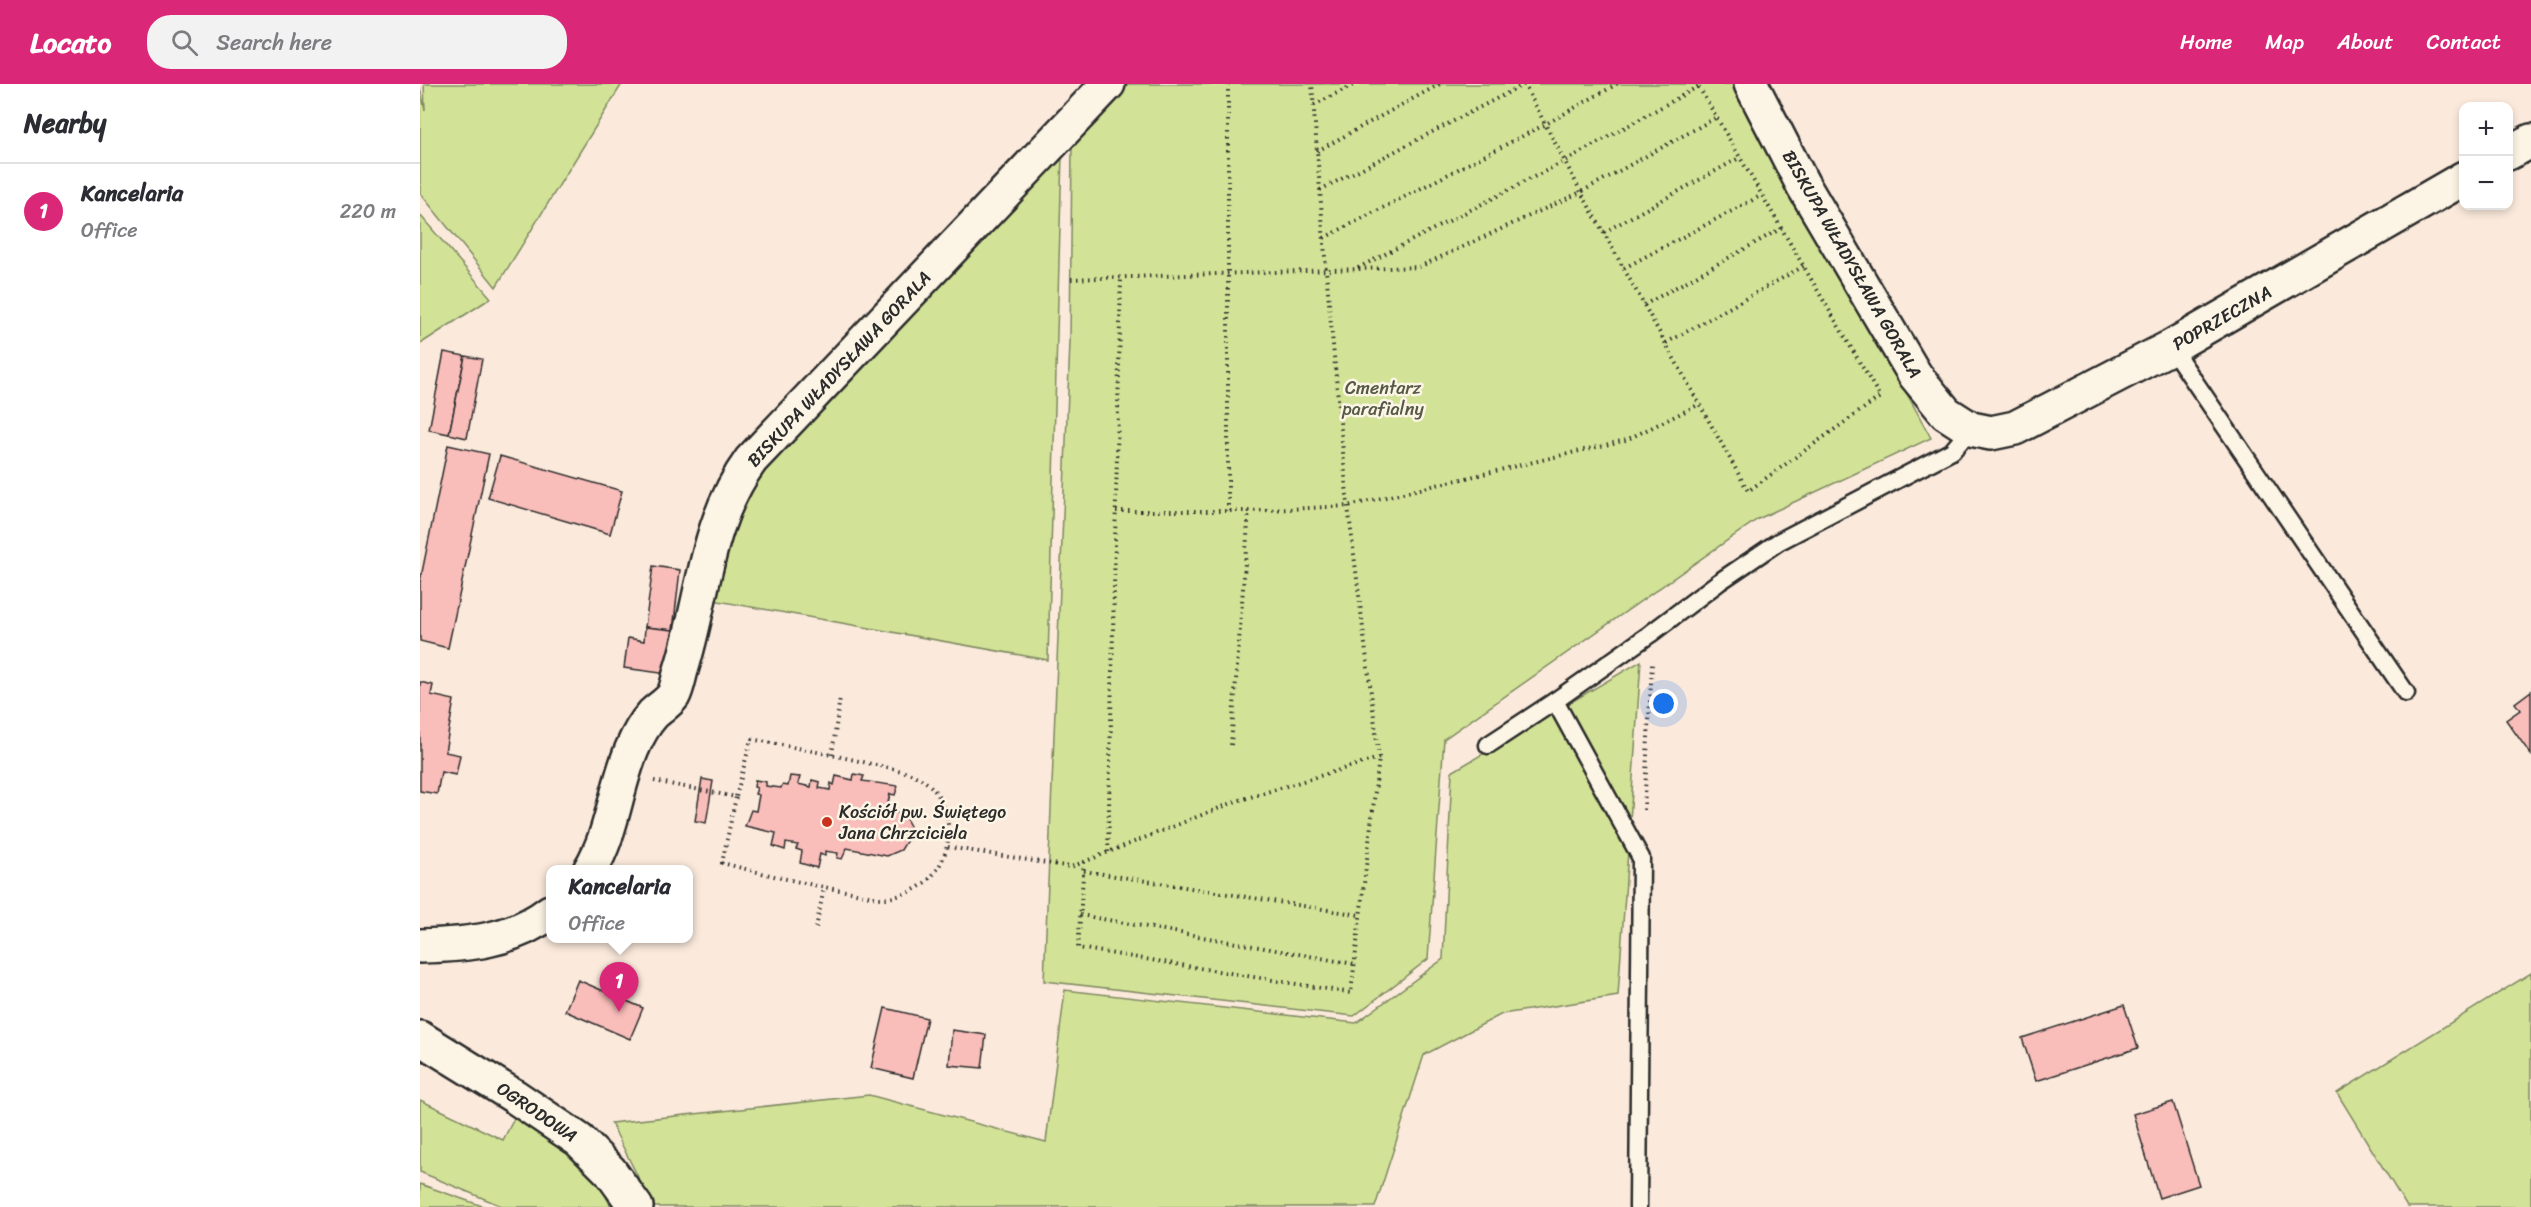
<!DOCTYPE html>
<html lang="en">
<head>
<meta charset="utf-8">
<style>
	body { margin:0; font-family:Sriracha,sans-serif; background:#f2f2f3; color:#2b2b33 }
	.controls { position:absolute; right:18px; top:18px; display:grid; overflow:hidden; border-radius:12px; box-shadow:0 3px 9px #0003 }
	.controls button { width:54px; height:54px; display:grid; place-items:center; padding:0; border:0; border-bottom:2px solid #e1e1e2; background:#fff; color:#2b2b33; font:30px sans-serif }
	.you { position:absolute; left:1244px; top:620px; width:21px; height:21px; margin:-15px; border:4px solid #fff; border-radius:50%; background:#1a73e8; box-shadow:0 0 0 9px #1a73e833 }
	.badge { display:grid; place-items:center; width:39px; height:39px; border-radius:50%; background:#db2777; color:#fff; font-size:20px; font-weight:700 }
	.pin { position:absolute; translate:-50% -50px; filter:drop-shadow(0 2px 3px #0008) }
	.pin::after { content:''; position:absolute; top:32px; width:21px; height:18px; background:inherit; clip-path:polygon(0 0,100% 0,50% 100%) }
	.popup { position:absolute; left:126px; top:781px; width:147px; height:78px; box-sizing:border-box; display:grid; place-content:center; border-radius:12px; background:#fff; filter:drop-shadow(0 2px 4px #0005); font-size:20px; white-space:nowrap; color:#7c7c81 }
	.popup b { font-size:22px; color:#2b2b33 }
	.popup::after { content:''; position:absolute; left:50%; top:100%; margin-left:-12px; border:12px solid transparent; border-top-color:#fff }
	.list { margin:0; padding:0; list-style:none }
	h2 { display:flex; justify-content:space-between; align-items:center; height:78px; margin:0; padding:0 24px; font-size:26px }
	h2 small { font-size:20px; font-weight:400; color:#7c7c81 }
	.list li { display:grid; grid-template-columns:39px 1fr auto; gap:18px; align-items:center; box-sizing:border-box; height:96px; padding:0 24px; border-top:2px solid #e1e1e2 }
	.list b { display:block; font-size:22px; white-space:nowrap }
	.list p { margin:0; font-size:20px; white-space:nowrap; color:#7c7c81 }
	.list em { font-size:20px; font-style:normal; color:#7c7c81 }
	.icon { flex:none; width:33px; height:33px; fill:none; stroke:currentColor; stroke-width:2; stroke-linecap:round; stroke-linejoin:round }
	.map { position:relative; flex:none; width:2111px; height:1123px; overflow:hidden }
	header { display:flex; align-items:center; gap:36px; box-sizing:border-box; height:84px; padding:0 30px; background:#db2777; color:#fff }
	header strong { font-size:28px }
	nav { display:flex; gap:33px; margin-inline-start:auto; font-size:21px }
	.search { width:420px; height:54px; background:#f2f2f3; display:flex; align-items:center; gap:15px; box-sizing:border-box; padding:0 21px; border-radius:24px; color:#7c7c81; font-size:22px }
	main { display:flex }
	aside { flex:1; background:#fff }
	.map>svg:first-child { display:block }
</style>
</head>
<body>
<header>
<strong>Locato</strong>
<div class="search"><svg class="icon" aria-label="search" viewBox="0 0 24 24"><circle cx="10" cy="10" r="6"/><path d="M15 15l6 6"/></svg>Search here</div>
<nav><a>Home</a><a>Map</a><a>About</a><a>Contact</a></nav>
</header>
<main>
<aside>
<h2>Nearby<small></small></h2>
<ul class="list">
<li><span class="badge">1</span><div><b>Kancelaria</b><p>Office</p></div><em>220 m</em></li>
</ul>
</aside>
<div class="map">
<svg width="2111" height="1123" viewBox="0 0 2111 1123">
	<rect width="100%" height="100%" fill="#fbeadc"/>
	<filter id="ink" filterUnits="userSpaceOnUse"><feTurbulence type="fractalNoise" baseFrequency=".0167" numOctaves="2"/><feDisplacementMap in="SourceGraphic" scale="12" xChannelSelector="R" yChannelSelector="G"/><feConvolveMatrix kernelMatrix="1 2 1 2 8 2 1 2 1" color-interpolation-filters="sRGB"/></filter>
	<g filter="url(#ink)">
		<g fill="#d2e397" stroke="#7e8761" stroke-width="1.5">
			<polygon points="4,0 202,0 76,203 0,109 0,4 5,26"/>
			<path d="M708,0H1315C1378,119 1447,235 1511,354L1338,435L1024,655L1008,875L934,932L624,897L650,259L652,63Z"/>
			<polygon points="642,70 628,576 287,515 320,413"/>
			<polygon points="0,131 71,214 0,260"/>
			<polygon points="1221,577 1198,912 1082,930 1004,971 955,1123 233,1123 191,1039 449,1011 626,1058 645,906 936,939 1023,875 1032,688"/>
			<polygon points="2111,889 2111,1123 1987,1123 1917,1009"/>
			<polygon points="0,1016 83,1056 99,1025 172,1082 191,1123 84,1123 0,1088"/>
			<polygon points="0,1100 65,1123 0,1123"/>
		</g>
		<g fill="#f9bdba" stroke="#2b2b2b" stroke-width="1.5">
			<polygon points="24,268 45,272 29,350 9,346"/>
			<polygon points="45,272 62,275 47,354 29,350"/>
			<polygon points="28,361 69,370 28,564 0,557 0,498"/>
			<polygon points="80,372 202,407 190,450 68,414"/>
			<polygon points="233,482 260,486 253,546 225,543"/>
			<polygon points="225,543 253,546 248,590 204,584 208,554 224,557"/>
			<polygon points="0,598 13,601 11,611 34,616 25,668 40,671 36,691 21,688 17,710 0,707"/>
			<polygon points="2111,607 2111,671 2086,636 2100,626 2095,619"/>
			<polygon points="434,690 444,692 442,697 478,702 475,711 470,710 467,723 485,733 490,742 487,756 481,766 467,772 427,764 422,775 417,774 418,769 405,767 405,772 400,770 397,784 380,779 382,767 376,765 378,761 366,759 365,766 353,762 356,749 325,742 331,726 336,727 339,711 335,710 337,704 334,703 335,696 346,698 346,702 361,704 362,701 368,702 370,692 380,693 378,700 391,703 392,696 400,698 399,704 410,706 411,699 414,701 416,692 433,696"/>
			<polygon points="282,695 293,697 286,739 275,737"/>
			<polygon points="158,896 223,924 210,955 145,927"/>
			<polygon points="1704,921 1718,964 1616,997 1602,954"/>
			<polygon points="465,924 507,934 493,994 451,984"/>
			<polygon points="532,946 566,951 562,984 529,981"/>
			<polygon points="1753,1018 1779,1101 1739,1114 1713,1030"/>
		</g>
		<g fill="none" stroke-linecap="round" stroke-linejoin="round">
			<g stroke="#2b2b2b" stroke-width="21">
				<g id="service">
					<polyline points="1751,263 1986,609"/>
					<polyline points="1135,617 1221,774 1218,1123"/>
					<polyline points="1068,661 1135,617 1230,550 1299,498 1358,458 1532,367 1551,345"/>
				</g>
			</g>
			<g stroke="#2b2b2b" stroke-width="38">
				<g id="minor">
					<polyline points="1331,0 1383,101 1495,291 1526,329 1551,345 1571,349 1595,344 1751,263 2044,94"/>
					<polyline points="2088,69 2111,57"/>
					<path d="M170,786C193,748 195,705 212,665C217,653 224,640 233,630C239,624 248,619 253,612C257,605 259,593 261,586C284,513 285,439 331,376L688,0"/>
					<path d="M0,862C46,861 93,857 130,828"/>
					<polyline points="0,954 94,1012 159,1056 190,1087 216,1123"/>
				</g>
			</g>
			<g stroke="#2b2b2b" stroke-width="4" stroke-dasharray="1.5 4.5" stroke-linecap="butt">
				<polyline points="808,0 808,427"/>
				<polyline points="1104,0 1161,108 1328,407 1460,313 1277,0"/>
				<polyline points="894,21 935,0"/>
				<polyline points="897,67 1020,0"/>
				<polyline points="900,106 1105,0"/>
				<polyline points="1184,148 1321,73"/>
				<polyline points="904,154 1126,40 1197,0"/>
				<polyline points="938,184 1145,77 1279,2"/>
				<polyline points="1204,184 1342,111"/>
				<polyline points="651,195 999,183 1161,108 1297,33"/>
				<polyline points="1224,221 1362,144"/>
				<polyline points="1246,259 1384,182"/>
				<polyline points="696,427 829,427 928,422 1206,356 1280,320"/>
				<polyline points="811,661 829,427"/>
				<polyline points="412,671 420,613"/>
				<path d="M234,697L316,713L331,655C373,663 414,671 456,681C473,685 493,688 507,699C528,716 534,750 523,774C514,797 492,811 467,814C456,815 442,810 431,808C388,801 345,790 302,779L316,713"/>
				<polyline points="1224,726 1232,580"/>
				<polyline points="528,763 651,783 817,717 959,674"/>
				<polyline points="688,768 701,194"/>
				<polyline points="664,778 658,864 931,909 959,674 928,422 906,186 892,0"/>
				<polyline points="664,787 940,831"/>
				<polyline points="660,831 934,880"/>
				<polyline points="396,844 404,804"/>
			</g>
			<use href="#service" stroke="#fcf5e5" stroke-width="16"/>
			<use href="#minor" stroke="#fcf5e5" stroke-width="33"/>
		</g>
	</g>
	<circle fill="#c8321e" stroke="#fcf5e5" stroke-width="2" cx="407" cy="738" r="6"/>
	<g text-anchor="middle" stroke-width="5" stroke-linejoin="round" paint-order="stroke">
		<g font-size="18" fill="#2b2b2b" stroke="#fcf5e5">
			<text transform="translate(1432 180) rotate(60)" y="6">BISKUPA WŁADYSŁAWA GORALA</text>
			<text transform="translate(1802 234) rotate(-30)" y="6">POPRZECZNA</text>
			<text transform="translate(419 285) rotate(-47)" y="6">BISKUPA WŁADYSŁAWA GORALA</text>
			<text transform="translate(117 1028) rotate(34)" y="6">OGRODOWA</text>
		</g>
		<g font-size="18" fill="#555946" stroke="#fcf5e5">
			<text x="963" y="310">Cmentarz<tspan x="963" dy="21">parafialny</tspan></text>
		</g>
		<g font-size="18" fill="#2b2b2b" stroke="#fcf5e5" text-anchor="start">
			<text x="419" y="734">Kościół pw. Świętego<tspan x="419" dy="21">Jana Chrzciciela</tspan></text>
		</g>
	</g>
</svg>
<div class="controls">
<button>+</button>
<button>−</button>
</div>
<div class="you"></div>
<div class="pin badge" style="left:199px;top:928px">1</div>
<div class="popup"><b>Kancelaria</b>Office</div>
</div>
</main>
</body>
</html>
